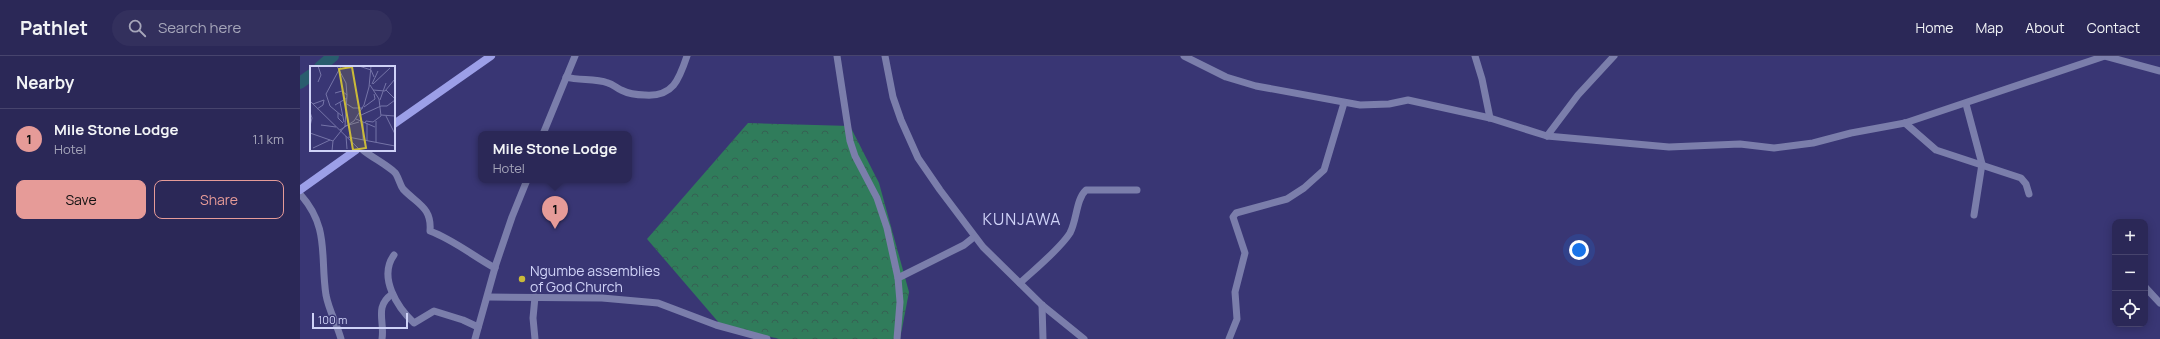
<!DOCTYPE html>
<html lang="en">
<head>
<meta charset="utf-8">
<style>
	body { margin:0; font-family:Manrope,sans-serif; background:#33305d; color:#f1f3f6 }
	.controls { position:absolute; right:12px; bottom:12px; display:grid; overflow:hidden; border-radius:8px; box-shadow:0 2px 10px #0003 }
	.controls button { width:36px; height:36px; display:grid; place-items:center; padding:0; border:0; border-bottom:1px solid #47446d; background:#2b2857; color:#f1f3f6; font:20px sans-serif }
	.scale { position:absolute; left:12px; bottom:10px; width:96px; box-sizing:border-box; padding-left:4px; border:2px solid #cfd2f7; border-top:0; font-size:11px; line-height:14px; white-space:nowrap; color:#cfd2f7; -webkit-text-stroke:3px #393674; paint-order:stroke }
	.you { position:absolute; left:1279px; top:194px; width:14px; height:14px; margin:-10px; border:3px solid #fff; border-radius:50%; background:#1a73e8; box-shadow:0 0 0 6px #1a73e833 }
	.badge { display:grid; place-items:center; width:26px; height:26px; border-radius:50%; background:#e69b98; color:#111; font-size:13px; font-weight:700 }
	.pin { position:absolute; translate:-50% -33px; filter:drop-shadow(0 1px 2px #0008) }
	.pin::after { content:''; position:absolute; top:21px; width:14px; height:12px; background:inherit; clip-path:polygon(0 0,100% 0,50% 100%) }
	.popup { position:absolute; left:178px; top:75px; width:154px; height:52px; box-sizing:border-box; display:grid; place-content:center; border-radius:8px; background:#2b2857; filter:drop-shadow(0 1px 3px #0005); font-size:13px; white-space:nowrap; color:#a6a6ba }
	.popup b { font-size:15px; color:#f1f3f6 }
	.popup::after { content:''; position:absolute; left:50%; top:100%; margin-left:-8px; border:8px solid transparent; border-top-color:#2b2857 }
	.list { margin:0; padding:0; list-style:none }
	h2 { display:flex; justify-content:space-between; align-items:center; height:52px; margin:0; padding:0 16px; font-size:17px }
	h2 small { font-size:13px; font-weight:400; color:#a6a6ba }
	.list li { display:grid; grid-template-columns:26px 1fr auto; gap:12px; align-items:center; box-sizing:border-box; height:60px; padding:0 16px; border-top:1px solid #47446d }
	.list b { display:block; font-size:15px; white-space:nowrap }
	.list p { margin:0; font-size:13px; white-space:nowrap; color:#a6a6ba }
	.list em { font-size:13px; font-style:normal; color:#a6a6ba }
	.actions { display:flex; gap:8px; padding:12px 16px }
	.actions a { flex:1; padding:9px 0; border:1px solid #e69b98; border-radius:8px; text-align:center; font-size:14px; color:#e69b98 }
	.actions .main { background:#e69b98; color:#111 }
	.icon { flex:none; width:22px; height:22px; fill:none; stroke:currentColor; stroke-width:2; stroke-linecap:round; stroke-linejoin:round }
	.map { position:relative; flex:none; width:1860px; height:283px; overflow:hidden }
	header { display:flex; align-items:center; gap:24px; box-sizing:border-box; height:56px; padding:0 20px; background:#2b2857; border-bottom:1px solid #47446d }
	header strong { font-size:19px }
	nav { display:flex; gap:22px; margin-inline-start:auto; font-size:14px }
	.search { width:280px; height:36px; background:#33305d; display:flex; align-items:center; gap:10px; box-sizing:border-box; padding:0 14px; border-radius:22px; color:#a6a6ba; font-size:15px }
	main { display:flex }
	aside { flex:1; background:#2b2857 }
	.map>svg:first-child { display:block }
</style>
</head>
<body>
<header>
<strong>Pathlet</strong>
<div class="search"><svg class="icon" aria-label="search" viewBox="0 0 24 24"><circle cx="10" cy="10" r="6"/><path d="M15 15l6 6"/></svg>Search here</div>
<nav><a>Home</a><a>Map</a><a>About</a><a>Contact</a></nav>
</header>
<main>
<aside>
<h2>Nearby<small></small></h2>
<ul class="list">
<li><span class="badge">1</span><div><b>Mile Stone Lodge</b><p>Hotel</p></div><em>1.1 km</em></li>
</ul>
<div class="actions"><a class="main">Save</a><a>Share</a></div>
</aside>
<div class="map">
<svg width="1860" height="283" viewBox="0 0 1860 283">
	<defs>
		<pattern id="forest-crowns" width="20" height="18" patternUnits="userSpaceOnUse"><rect width="20" height="18" fill="#307c5b"/><path d="M2 6a3 3 0 1 1 6 0M12 15a3 3 0 1 1 6 0" fill="none" stroke="#366153"/></pattern>
	</defs>
	<rect width="100%" height="100%" fill="#393674"/>
	<polygon fill="url(#forest-crowns)" points="448,67 550,70 579,127 609,236 600,283 479,283 420,268 347,183"/>
	<g fill="none" stroke-linecap="round" stroke-linejoin="round">
		<g stroke="#295d6e" stroke-width="12">
			<polyline points="20,11 33,0"/>
			<polyline points="0,27 11,19"/>
		</g>
		<g stroke="#7b7eab" stroke-width="7">
			<polyline points="537,0 550,85 555,100 577,142 587,172 598,222"/>
			<polyline points="585,0 593,41 601,64 618,102 640,134 683,191 742,249 784,283"/>
			<polyline points="884,0 926,21 956,30 1060,49 1089,48 1108,44 1190,62 1247,80 1369,91 1440,88 1474,92 1513,87 1551,77 1605,67 1805,0"/>
			<polyline points="1175,0 1182,23 1190,62"/>
			<polyline points="1805,0 1860,15"/>
			<path d="M266,21C280,25 294,22 308,27C313,28 316,32 321,34C329,38 337,39 345,39C373,41 379,24 387,0"/>
			<polyline points="1666,48 1682,108 1674,159"/>
			<polyline points="1605,67 1636,94 1721,122 1726,128 1729,138"/>
			<polyline points="243,78 275,0"/>
			<polyline points="1247,80 1278,39 1314,0"/>
			<path d="M63,94C71,101 91,111 96,118C99,123 100,129 103,133C117,148 132,151 130,175C154,184 173,200 195,212"/>
			<path d="M0,138C30,171 20,201 26,239C29,255 37,268 41,283"/>
			<path d="M94,199C78,221 97,251 114,267L134,255L163,264L178,271"/>
			<path d="M720,227C734,214 760,193 770,177C777,164 776,143 786,134H837"/>
			<polyline points="1845,231 1860,247"/>
			<polyline points="188,241 302,242 347,246 358,247 416,269 467,283"/>
			<polyline points="235,241 233,262 235,283"/>
			<polyline points="742,249 743,283"/>
			<path d="M82,283C85,265 74,251 92,238"/>
			<polyline points="175,283 196,208 212,161 227,124"/>
			<polyline points="597,283 600,246 598,222 664,189 674,181"/>
			<polyline points="929,283 937,263 935,236 945,197 933,161 936,157 987,143 1004,132 1024,114 1044,47"/>
		</g>
		<g stroke="#9c9fe8" stroke-width="8">
			<polyline points="94,68 191,0"/>
			<polyline points="0,134 56,94"/>
		</g>
	</g>
	<circle fill="#caba39" stroke="#393674" stroke-width="1.5" cx="222" cy="223" r="4"/>
	<g text-anchor="middle" stroke-width="3.5" stroke-linejoin="round" paint-order="stroke">
		<g font-size="14" fill="#cfd2f7" stroke="#393674" text-anchor="start">
			<text x="230" y="220">Ngumbe assemblies<tspan x="230" dy="16">of God Church</tspan></text>
		</g>
		<g font-size="16" letter-spacing="1" fill="#cfd2f7" stroke="#393674">
			<text x="722" y="169">KUNJAWA</text>
		</g>
	</g>
	<g transform="translate(10 10)">
		<rect width="85" height="85" fill="#393674"/>
		<path fill="none" stroke="#7574a8" stroke-width="1" d="M27,0L36,17L37,29L35,60L31,65M31,0L16,28L20,40L32,50M49,0L61,4L64,11M8,16L11,9L8,0M62,18L68,5M63,18L80,2M63,24L75,25L85,13M76,24L85,33M25,27L32,25L37,29M70,34L76,17M0,35L51,85M30,36L34,56M3,38L14,34L13,39L7,43M37,38L43,42H53M25,39L37,32M71,40H77L85,34M54,41L65,33L64,28M0,46L2,52L0,60M28,47V52L33,57M71,49L85,50M49,50L71,40M76,50L85,68M46,53L65,61M55,57L56,55L63,56L71,50L69,33L60,19M57,57V75M11,59L26,61M35,60L49,56M30,64L44,55L54,39L59,21L61,0M0,67L23,75M36,70L37,83M38,71L85,80M53,74V56M66,76V55M3,82L20,74M22,85L23,75L31,65"/>
		<path fill="#caba39" fill-opacity="0.15" stroke="#caba39" stroke-width="2" d="M42,1L56,82L43,84L29,3Z"/>
		<rect width="85" height="85" fill="none" stroke="#cfd2f7" stroke-width="2"/>
	</g>
</svg>
<div class="controls">
<button>+</button>
<button>−</button>
<button><svg class="icon" aria-label="locate" viewBox="0 0 24 24"><circle cx="12" cy="12" r="6"/><path d="M12 2v4M12 18v4M2 12h4M18 12h4"/></svg></button>
</div>
<div class="scale">100 m</div>
<div class="you"></div>
<div class="pin badge" style="left:255px;top:173px">1</div>
<div class="popup"><b>Mile Stone Lodge</b>Hotel</div>
</div>
</main>
</body>
</html>
